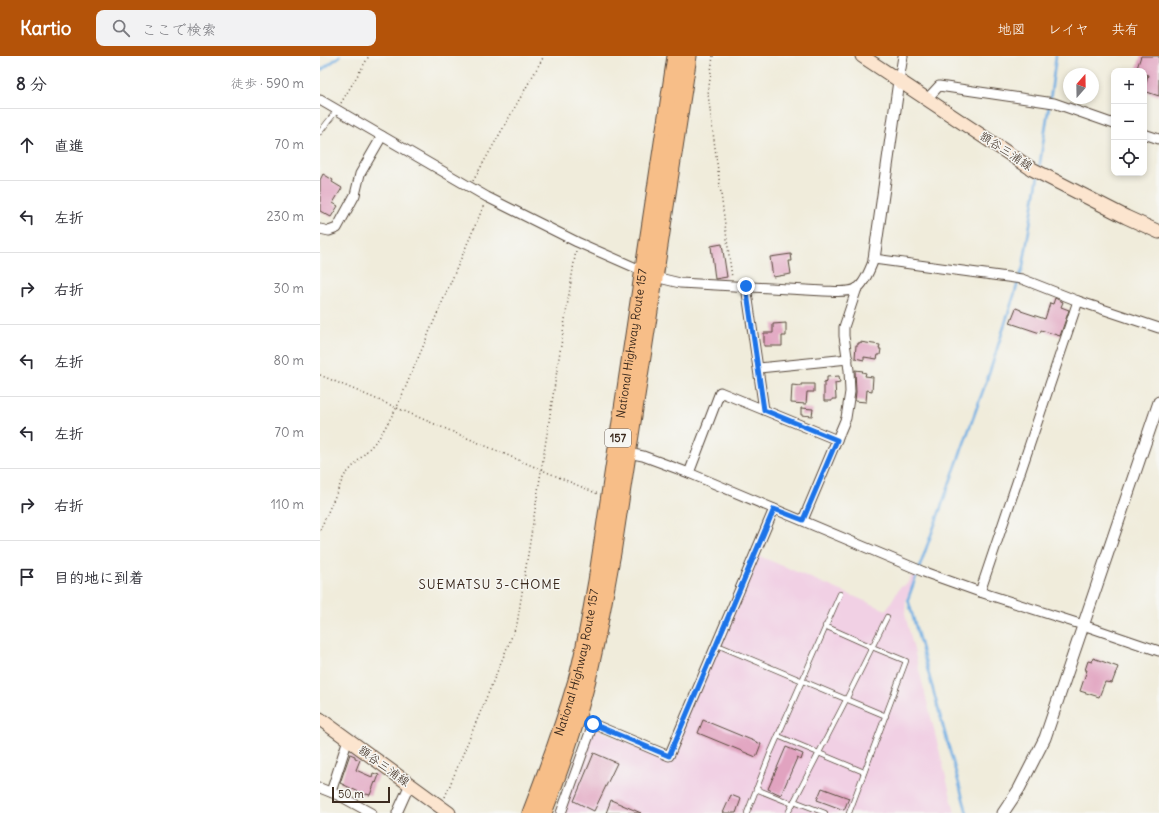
<!DOCTYPE html>
<html lang="ja">
<head>
<meta charset="utf-8">
<style>
	body { margin:0; font-family:Delius,"Klee One",sans-serif; background:#f2f2f3; color:#2b2b33 }
	.controls { position:absolute; right:12px; top:12px; display:grid; overflow:hidden; border-radius:8px; box-shadow:0 2px 6px #0003 }
	.controls button { width:36px; height:36px; display:grid; place-items:center; padding:0; border:0; border-bottom:1px solid #e1e1e2; background:#fff; color:#2b2b33; font:20px sans-serif }
	.compass { position:absolute; left:743px; top:12px; width:36px; height:36px; border-radius:50%; background:#fff; box-shadow:0 2px 6px #0003; rotate:20deg }
	.scale { position:absolute; left:12px; bottom:10px; width:58px; box-sizing:border-box; padding-left:4px; border:2px solid #3b2a1e; border-top:0; font-size:11px; line-height:14px; white-space:nowrap; color:#3b2a1e; -webkit-text-stroke:3px #f6f6f2; paint-order:stroke }
	.stop { position:absolute; width:12px; height:12px; margin:-9px; border:3px solid #1a73e8; border-radius:50%; background:#fff }
	.stop.end { background:#1a73e8; border-color:#fff; box-shadow:0 1px 4px #0008 }
	.list { margin:0; padding:0; list-style:none }
	h2 { display:flex; justify-content:space-between; align-items:center; height:52px; margin:0; padding:0 16px; font-size:17px }
	h2 small { font-size:13px; font-weight:400; color:#7c7c81 }
	.list li { display:grid; grid-template-columns:26px 1fr auto; gap:12px; align-items:center; box-sizing:border-box; height:72px; padding:0 16px; border-top:1px solid #e1e1e2 }
	.list b { display:block; font-size:15px; white-space:nowrap }
	.list em { font-size:13px; font-style:normal; color:#7c7c81 }
	.icon { flex:none; width:22px; height:22px; fill:none; stroke:currentColor; stroke-width:2; stroke-linecap:round; stroke-linejoin:round }
	.map { position:relative; flex:none; width:839px; height:757px; overflow:hidden }
	header { display:flex; align-items:center; gap:24px; box-sizing:border-box; height:56px; padding:0 20px; background:#b45309; color:#fff }
	header strong { font-size:19px }
	nav { display:flex; gap:22px; margin-inline-start:auto; font-size:14px }
	.search { width:280px; height:36px; background:#f2f2f3; display:flex; align-items:center; gap:10px; box-sizing:border-box; padding:0 14px; border-radius:8px; color:#7c7c81; font-size:15px }
	main { display:flex }
	aside { flex:1; background:#fff }
	.map>svg:first-child { display:block }
</style>
</head>
<body>
<header>
<strong>Kartio</strong>
<div class="search"><svg class="icon" aria-label="search" viewBox="0 0 24 24"><circle cx="10" cy="10" r="6"/><path d="M15 15l6 6"/></svg>ここで検索</div>
<nav><a>地図</a><a>レイヤ</a><a>共有</a></nav>
</header>
<main>
<aside>
<h2>8 分<small>徒歩 · 590 m</small></h2>
<ul class="list">
<li><svg class="icon" aria-label="ahead" viewBox="0 0 24 24"><path d="M12 20V5M6 11l6-6 6 6"/></svg><div><b>直進</b></div><em>70 m</em></li>
<li><svg class="icon" aria-label="left" viewBox="0 0 24 24"><path d="M17 20v-9H6M10 6l-5 5 5 5"/></svg><div><b>左折</b></div><em>230 m</em></li>
<li><svg class="icon" aria-label="right" viewBox="0 0 24 24"><path d="M7 20v-9h11M14 6l5 5-5 5"/></svg><div><b>右折</b></div><em>30 m</em></li>
<li><svg class="icon" aria-label="left" viewBox="0 0 24 24"><path d="M17 20v-9H6M10 6l-5 5 5 5"/></svg><div><b>左折</b></div><em>80 m</em></li>
<li><svg class="icon" aria-label="left" viewBox="0 0 24 24"><path d="M17 20v-9H6M10 6l-5 5 5 5"/></svg><div><b>左折</b></div><em>70 m</em></li>
<li><svg class="icon" aria-label="right" viewBox="0 0 24 24"><path d="M7 20v-9h11M14 6l5 5-5 5"/></svg><div><b>右折</b></div><em>110 m</em></li>
<li><svg class="icon" aria-label="arrive" viewBox="0 0 24 24"><path d="M6 21V4h12l-3 4 3 4H6"/></svg><div><b>目的地に到着</b></div></li>
</ul>
</aside>
<div class="map">
<svg width="839" height="757" viewBox="0 0 839 757">
	<rect width="100%" height="100%" fill="#f6f6f2"/>
	<filter id="ink" filterUnits="userSpaceOnUse"><feTurbulence type="fractalNoise" baseFrequency=".025" numOctaves="2"/><feDisplacementMap in="SourceGraphic" scale="8" xChannelSelector="R" yChannelSelector="G"/><feConvolveMatrix kernelMatrix="1 2 1 2 8 2 1 2 1" color-interpolation-filters="sRGB"/></filter>
	<filter id="wash" filterUnits="userSpaceOnUse"><feTurbulence type="fractalNoise" baseFrequency=".012" numOctaves="4" result="noise"/><feDisplacementMap in="SourceGraphic" scale="16" xChannelSelector="R" yChannelSelector="G"/><feGaussianBlur stdDeviation="0.9" result="paint"/><feColorMatrix in="noise" values="0 0 0 0 0 0 0 0 0 0 0 0 0 0 0 0 0 1.4 0 .05"/><feComposite in="paint" operator="in"/></filter>
	<g filter="url(#wash)">
		<rect width="100%" height="100%" fill="#f0ecdb"/>
		<polygon fill="#f1d0e4" points="437,499 566,554 580,531 586,529 594,517 596,518 586,543 585,558 635,757 236,757 258,697 267,668 275,672 346,703"/>
		<g fill="none" stroke-linecap="round" stroke-linejoin="round">
			<g stroke="#71aee3" stroke-width="2.5">
				<polyline points="0,15 20,0"/>
				<polyline points="730,44 736,0"/>
				<polyline points="719,113 729,49"/>
				<polyline points="647,757 588,543 670,315 703,211 718,120"/>
			</g>
		</g>
		<g id="blocks">
			<g fill="#e1a3c0">
				<polygon points="821,0 839,0 839,40 824,35 828,19 824,18 824,15 816,15"/>
				<polygon points="3,118 13,124 12,126 22,132 13,147 18,150 11,161 0,155 0,124"/>
				<polygon points="402,188 407,221 395,223 391,190"/>
				<polygon points="471,198 472,205 469,205 471,218 453,221 450,201"/>
				<polygon points="735,242 743,246 741,251 749,254 740,280 721,274 720,277 690,267 696,252 701,254 701,255 725,263 730,247 733,248"/>
				<polygon points="466,267 466,280 462,280 462,290 444,290 444,277 453,277 453,268"/>
				<polygon points="540,286 560,289 559,293 561,293 560,299 558,299 557,303 544,301 544,304 535,302 536,289 538,289 538,287 540,287"/>
				<polygon points="535,314 543,315 542,316 546,317 545,320 553,321 552,335 547,334 546,346 535,345 536,336"/>
				<polygon points="519,320 520,326 515,327 516,343 512,343 512,345 504,345 504,326 507,325 507,321"/>
				<polygon points="481,328 494,328 494,336 487,336 486,348 471,347 472,329 481,330"/>
				<polygon points="481,352 493,353 492,360 481,359"/>
				<polygon points="773,602 798,611 792,627 785,626 779,641 760,635 767,614 765,614 768,605 772,606"/>
				<polygon points="383,664 441,688 436,701 378,677"/>
				<polygon points="466,691 483,698 481,704 477,702 461,739 448,733"/>
				<polygon points="274,697 297,707 274,755 254,745"/>
				<polygon points="30,698 35,700 35,702 40,704 36,714 52,721 53,717 59,719 56,727 55,726 50,739 46,738 45,739 20,727"/>
				<polygon points="502,732 529,742 524,754 497,744"/>
				<polygon points="411,739 421,743 416,757 403,757"/>
				<polygon points="291,744 321,757 286,757"/>
			</g>
		</g>
	</g>
	<g filter="url(#ink)">
		<use href="#blocks" fill-opacity="0" stroke="#56473a" stroke-width="1"/>
		<g fill="none" stroke-linecap="round" stroke-linejoin="round">
			<g stroke="#56473a" stroke-width="6">
				<g id="service">
					<polyline points="0,76 17,54"/>
					<polyline points="505,570 552,591 586,605 529,757"/>
					<polyline points="402,591 566,660"/>
					<polyline points="458,680 544,716"/>
					<polyline points="436,733 473,748"/>
					<polyline points="474,745 505,757"/>
					<polyline points="427,757 450,698 520,538"/>
					<polyline points="468,757 526,644 567,561"/>
				</g>
			</g>
			<g stroke="#56473a" stroke-width="11">
				<g id="minor">
					<polyline points="579,25 583,0"/>
					<polyline points="607,43 619,30 734,47 794,68"/>
					<path d="M0,44L167,141L257,186L323,215L335,221L360,227L504,235C513,235 527,237 536,233C544,229 551,211 554,203L702,223L758,245L839,272"/>
					<polyline points="824,78 839,83"/>
					<polyline points="0,173 9,175 17,172 35,139 40,118 62,80"/>
					<polyline points="439,312 528,303"/>
					<polyline points="444,354 517,384"/>
					<polyline points="308,397 323,400 369,417 604,516 660,536 763,569 839,595"/>
					<polyline points="369,417 400,336 444,354 426,230"/>
					<polyline points="483,464 526,362 530,336 529,314 524,280 524,271 537,232"/>
					<polyline points="660,536 758,245"/>
					<polyline points="0,732 20,740 51,757"/>
					<polyline points="11,736 28,683"/>
					<polyline points="77,757 90,728"/>
					<polyline points="241,757 273,668 349,700 454,453"/>
				</g>
			</g>
			<g stroke="#56473a" stroke-width="13">
				<g id="tertiary">
					<polyline points="554,203 579,25"/>
					<polyline points="683,757 699,733 725,682 839,346"/>
				</g>
			</g>
			<g stroke="#56473a" stroke-width="15">
				<g id="secondary">
					<polyline points="542,0 712,113 806,161 839,176"/>
					<polyline points="0,663 129,757"/>
				</g>
			</g>
			<g stroke="#56473a" stroke-width="17">
				<g id="trunk">
					<path id="s1" d="M210,757C227,713 243,669 256,624C265,591 270,558 276,525L355,0"/>
					<path d="M224,757C239,718 253,679 264,639C277,592 284,544 293,497L369,0"/>
				</g>
			</g>
			<g stroke="#56473a" stroke-width="1.5" stroke-dasharray="1 3" stroke-linecap="butt">
				<polyline points="393,0 388,38 412,222"/>
				<polyline points="21,47 49,0"/>
				<polyline points="153,125 224,0"/>
				<polyline points="0,319 278,438"/>
				<polyline points="0,474 24,420 59,382 77,351 164,149"/>
				<polyline points="125,741 197,568 256,194"/>
			</g>
			<use href="#service" stroke="#fff" stroke-width="4.5"/>
			<use href="#minor" stroke="#fff" stroke-width="9"/>
			<use href="#tertiary" stroke="#fff" stroke-width="11"/>
			<use href="#secondary" stroke="#fce5cf" stroke-width="13"/>
			<use href="#trunk" stroke="#f7be88" stroke-width="15"/>
		</g>
	</g>
	<g fill="none" stroke-linecap="round" stroke-linejoin="round" filter="url(#ink)">
		<polyline stroke="#1a73e8" stroke-width="5" points="273,668 349,700 454,453 483,464 517,384 444,354 426,230"/>
	</g>
	<g text-anchor="middle" stroke-width="3" stroke-linejoin="round" paint-order="stroke">
		<rect fill="#f6f6f2" stroke="#73675e" stroke-width="1" x="285" y="373" width="26" height="18" rx="3"/>
		<g font-size="11" font-weight="bold" fill="#3b2a1e">
			<text x="298" y="386">157</text>
		</g>
		<g font-size="12" fill="#3b2a1e" stroke="#f6f6f2">
			<text transform="translate(686 95) rotate(33)" y="4">額谷三浦線</text>
			<text dy="4" stroke="none"><textPath href="#s1" startOffset="482">National Highway Route 157</textPath></text>
			<text dy="4" stroke="none"><textPath href="#s1" startOffset="158">National Highway Route 157</textPath></text>
			<text transform="translate(64 710) rotate(36)" y="4">額谷三浦線</text>
		</g>
		<g font-size="13" letter-spacing="1" fill="#3b2a1e" stroke="#f6f6f2">
			<text x="170" y="533">SUEMATSU 3-CHOME</text>
		</g>
	</g>
</svg>
<div class="controls">
<button>+</button>
<button>−</button>
<button><svg class="icon" aria-label="locate" viewBox="0 0 24 24"><circle cx="12" cy="12" r="6"/><path d="M12 2v4M12 18v4M2 12h4M18 12h4"/></svg></button>
</div>
<svg class="compass" viewBox="-18 -18 36 36"><path d="M0-13l5 13h-10z" fill="#e53935"/><path d="M0 13l5-13h-10z" fill="#7c7c81"/></svg>
<div class="scale">50 m</div>
<div class="stop" style="left:273px;top:668px"></div>
<div class="stop end" style="left:426px;top:230px"></div>
</div>
</main>
</body>
</html>
